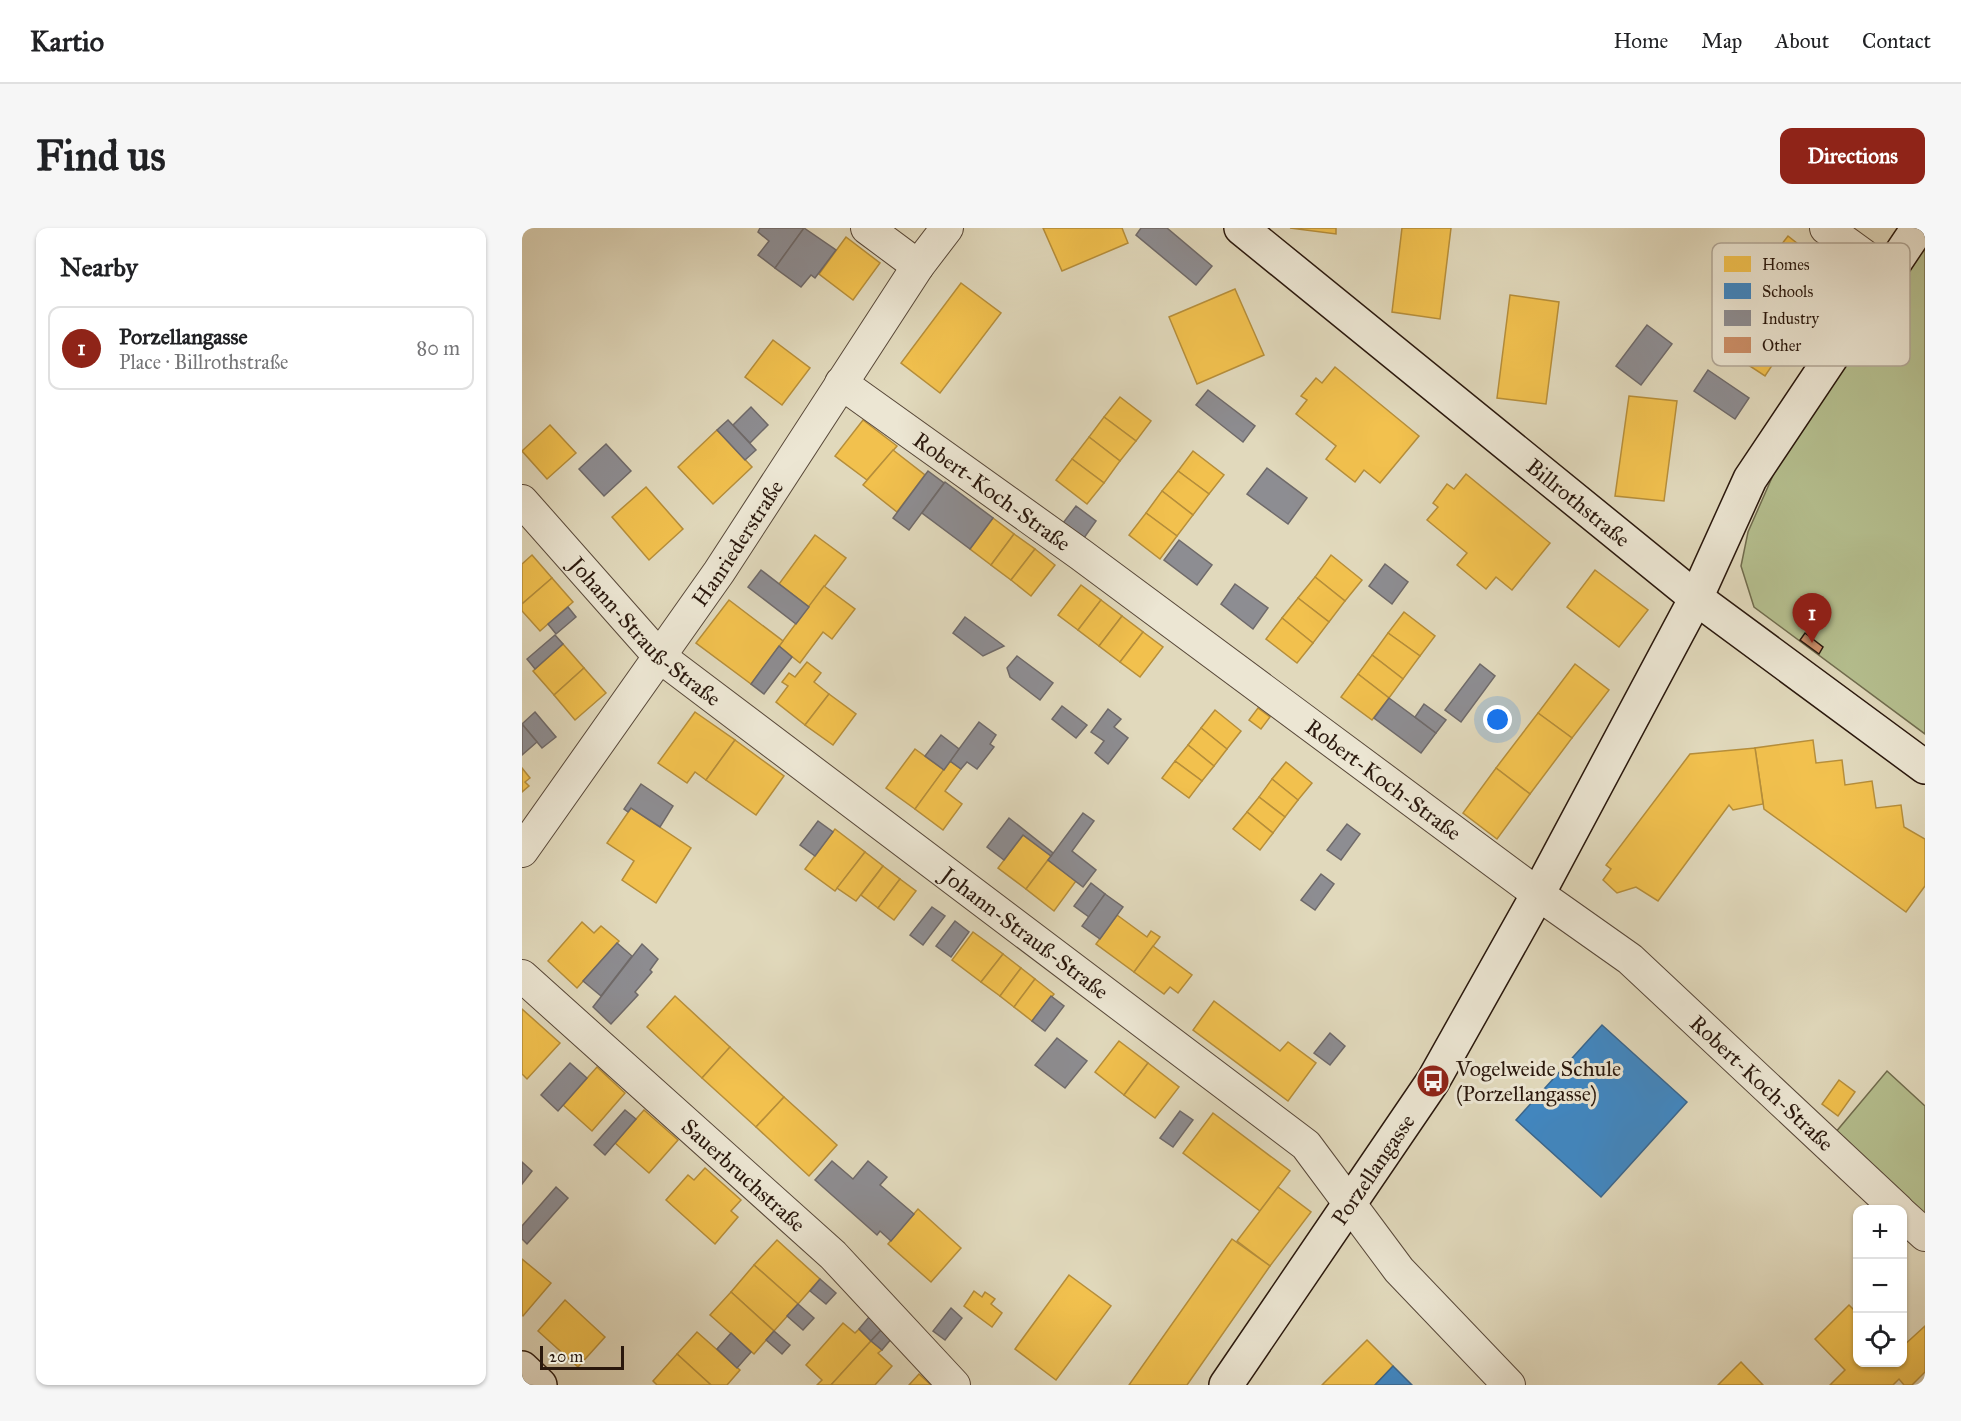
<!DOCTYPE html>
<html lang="en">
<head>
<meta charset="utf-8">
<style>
	body { margin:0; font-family:"IM FELL Great Primer",serif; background:#f6f6f6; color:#202124 }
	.controls { position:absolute; right:18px; bottom:18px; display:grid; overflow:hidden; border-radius:12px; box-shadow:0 2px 4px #0004 }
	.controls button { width:54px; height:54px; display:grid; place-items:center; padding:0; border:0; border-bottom:2px solid #e0e0e0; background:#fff; color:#202124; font:30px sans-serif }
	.scale { position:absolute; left:18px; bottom:15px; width:84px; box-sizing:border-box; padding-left:6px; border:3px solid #2a180d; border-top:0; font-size:16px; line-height:21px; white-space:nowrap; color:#2a180d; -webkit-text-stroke:4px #ece6d3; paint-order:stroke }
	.you { position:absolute; left:976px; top:492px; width:21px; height:21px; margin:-15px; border:4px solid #fff; border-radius:50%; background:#1a73e8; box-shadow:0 0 0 9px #1a73e833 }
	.badge { display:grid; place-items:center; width:39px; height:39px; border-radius:50%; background:#8f2418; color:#fff; font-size:20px; font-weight:700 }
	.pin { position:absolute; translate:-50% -50px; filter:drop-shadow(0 2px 3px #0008) }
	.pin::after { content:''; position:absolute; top:32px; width:21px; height:18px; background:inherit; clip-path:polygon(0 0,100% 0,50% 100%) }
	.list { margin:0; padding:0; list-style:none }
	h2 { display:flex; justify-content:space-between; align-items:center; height:78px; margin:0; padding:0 24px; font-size:26px }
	h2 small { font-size:20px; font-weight:400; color:#757577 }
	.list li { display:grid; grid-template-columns:39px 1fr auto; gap:18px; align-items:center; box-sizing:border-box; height:84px; margin:0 12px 12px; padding:0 12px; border:2px solid #e0e0e0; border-radius:12px }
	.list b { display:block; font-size:22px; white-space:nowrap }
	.list p { margin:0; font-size:20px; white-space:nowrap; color:#757577 }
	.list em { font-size:20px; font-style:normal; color:#757577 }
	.icon { flex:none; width:33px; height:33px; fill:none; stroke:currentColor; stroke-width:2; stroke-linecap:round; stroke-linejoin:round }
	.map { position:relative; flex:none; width:1403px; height:1157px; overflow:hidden; border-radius:12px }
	header { display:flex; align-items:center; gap:36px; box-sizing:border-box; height:84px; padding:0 30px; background:#fff; border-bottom:2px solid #e0e0e0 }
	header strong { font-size:28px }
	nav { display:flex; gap:33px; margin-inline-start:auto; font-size:21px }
	.intro { display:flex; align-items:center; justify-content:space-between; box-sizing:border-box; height:144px; padding:0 36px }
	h1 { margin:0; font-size:42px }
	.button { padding:15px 27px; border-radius:12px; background:#8f2418; color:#fff; font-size:21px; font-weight:700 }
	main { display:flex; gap:36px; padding:0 36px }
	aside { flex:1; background:#fff; border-radius:12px; box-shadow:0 2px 4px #0004 }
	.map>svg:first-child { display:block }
</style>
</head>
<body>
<header>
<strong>Kartio</strong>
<nav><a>Home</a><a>Map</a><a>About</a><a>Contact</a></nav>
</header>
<div class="intro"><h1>Find us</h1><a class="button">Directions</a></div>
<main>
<aside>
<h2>Nearby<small></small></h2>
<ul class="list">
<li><span class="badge">1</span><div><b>Porzellangasse</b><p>Place · Billrothstraße</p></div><em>80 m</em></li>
</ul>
</aside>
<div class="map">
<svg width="1403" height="1157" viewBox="0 0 1403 1157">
	<rect width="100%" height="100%" fill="#e1d9bc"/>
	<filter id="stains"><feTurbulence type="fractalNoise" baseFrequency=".00333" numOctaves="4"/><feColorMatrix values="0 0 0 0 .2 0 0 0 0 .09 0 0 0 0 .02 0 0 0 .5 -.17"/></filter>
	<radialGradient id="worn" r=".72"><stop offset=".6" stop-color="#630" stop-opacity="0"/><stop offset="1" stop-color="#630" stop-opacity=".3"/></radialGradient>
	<g fill="#b5bf8f" stroke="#706c4e" stroke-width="1.5">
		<polygon points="1401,20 1403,21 1403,506 1232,379 1219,338 1226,304 1252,245"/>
		<polygon points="1365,843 1403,878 1403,988 1313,905"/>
	</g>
	<g fill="#f2c14e" stroke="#b68e3a" stroke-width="1.5">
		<polygon points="521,0 600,0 606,15 540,43"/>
		<polygon points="768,0 814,0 814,6"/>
		<polygon points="880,0 929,0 918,91 870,84"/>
		<polygon points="1266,8 1295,31 1269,66 1239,43"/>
		<polygon points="324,9 358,35 331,72 297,46"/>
		<polygon points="439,55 479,85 418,165 379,135"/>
		<polygon points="713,61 742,127 675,156 647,89"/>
		<polygon points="988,67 1037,74 1024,176 975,170"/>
		<polygon points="1228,90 1265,115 1243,148 1211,127 1226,104 1220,101"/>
		<polygon points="251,112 288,140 260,177 223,149"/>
		<polygon points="813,139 897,208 858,255 842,242 833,254 804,231 814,218 774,186 785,172 779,168 794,150 800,155"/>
		<polygon points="1107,168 1155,173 1142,273 1093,268"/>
		<polygon points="598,169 629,193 614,213 582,189"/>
		<polygon points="582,189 614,213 598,233 567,209"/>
		<polygon points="341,192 375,218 345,252 313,228"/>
		<polygon points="28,197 54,225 25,251 0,223"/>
		<polygon points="195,202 230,239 191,276 156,239"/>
		<polygon points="567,209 598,233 582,255 550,231"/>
		<polygon points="371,222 403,247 375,284 341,257"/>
		<polygon points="671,223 702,247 687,266 656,243"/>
		<polygon points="550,231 582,255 565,276 534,252"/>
		<polygon points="656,243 687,266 671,287 640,263"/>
		<polygon points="944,246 1028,315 990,362 974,349 964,361 935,337 945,325 905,292 916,279 911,275 925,256 932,261"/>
		<polygon points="124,259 161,301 127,332 90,289"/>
		<polygon points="640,263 671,287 655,308 624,285"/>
		<polygon points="624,285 655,308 638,331 607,307"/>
		<polygon points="471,290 492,306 469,337 448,321"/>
		<polygon points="492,306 513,321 489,352 469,337"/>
		<polygon points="293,307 324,330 287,379 257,356"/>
		<polygon points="513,321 533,337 509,368 489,352"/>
		<polygon points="10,327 30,350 0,376 0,336"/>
		<polygon points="809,327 840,352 823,373 793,349"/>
		<polygon points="1073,342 1126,382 1097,419 1045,379"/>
		<polygon points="793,349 823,373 807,394 776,370"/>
		<polygon points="30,350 51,374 18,403 0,383 0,376"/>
		<polygon points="559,357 579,372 556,402 536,387"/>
		<polygon points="302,358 333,381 310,411 301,404 278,435 257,418"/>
		<polygon points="776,370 807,394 791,415 760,390"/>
		<polygon points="207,372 261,413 229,456 174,415"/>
		<polygon points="579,372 600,388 577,418 556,402"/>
		<polygon points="882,384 913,408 898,428 866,405"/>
		<polygon points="600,388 621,404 598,434 577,418"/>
		<polygon points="760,390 791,415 775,435 744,411"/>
		<polygon points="621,404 641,419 618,449 598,434"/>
		<polygon points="866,405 898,428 881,451 850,427"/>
		<polygon points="41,416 62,440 32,467 11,443"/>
		<polygon points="850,427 881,451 867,470 836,446"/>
		<polygon points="285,434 299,445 292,454 307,466 283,497 254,474 266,458 260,454 267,445 273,449"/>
		<polygon points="1053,436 1087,462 1050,510 1016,485"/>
		<polygon points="62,440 84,465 53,492 32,467"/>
		<polygon points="836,446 867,470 850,492 819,469"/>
		<polygon points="307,466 334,486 311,517 283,497"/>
		<polygon points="736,480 748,489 739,501 727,492"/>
		<polygon points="693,482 719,503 705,521 679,500"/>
		<polygon points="173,484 213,512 184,552 173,544 165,555 136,535"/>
		<polygon points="1016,485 1050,510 1008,566 974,540"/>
		<polygon points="679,500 705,521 692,538 666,517"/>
		<polygon points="213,512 262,548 234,587 184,552"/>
		<polygon points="1291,512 1294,535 1320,532 1323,557 1350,553 1354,580 1379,577 1382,599 1403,611 1403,658 1384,684 1242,581 1233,520"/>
		<polygon points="666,517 692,538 680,553 653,533"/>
		<polygon points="1233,520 1241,576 1211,582 1207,577 1136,673 1114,659 1095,665 1081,652 1089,641 1084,637 1168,526"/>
		<polygon points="393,521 422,542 393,581 364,560"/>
		<polygon points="428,533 439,541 423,563 440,576 421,602 393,581"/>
		<polygon points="653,533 680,553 667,570 640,550"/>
		<polygon points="764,534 790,555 776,572 750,551"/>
		<polygon points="0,540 8,550 3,554 7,558 0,564"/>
		<polygon points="974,540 1008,566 975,611 941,585"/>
		<polygon points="750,551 776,572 763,589 737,569"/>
		<polygon points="737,569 763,589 751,605 725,584"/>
		<polygon points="109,580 169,620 134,675 100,652 112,633 85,615"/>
		<polygon points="725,584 751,605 738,622 711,601"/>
		<polygon points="313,601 343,624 313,663 283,641"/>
		<polygon points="501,607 529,628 504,661 476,640"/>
		<polygon points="343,624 361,638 334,673 315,660"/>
		<polygon points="526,632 554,653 532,683 504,661"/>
		<polygon points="361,638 378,651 356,680 339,667"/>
		<polygon points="378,651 394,663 372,692 356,680"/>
		<polygon points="595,687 625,709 629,703 638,709 612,744 574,716"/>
		<polygon points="60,694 72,705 79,698 97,713 55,760 26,733"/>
		<polygon points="451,704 481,726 459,754 430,732"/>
		<polygon points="631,718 670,747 656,765 648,759 642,766 612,744"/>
		<polygon points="481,726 499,740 478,768 459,754"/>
		<polygon points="499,740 513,751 492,779 478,768"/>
		<polygon points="513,751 532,766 510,793 492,779"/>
		<polygon points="153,768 208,819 180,850 125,799"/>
		<polygon points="692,773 758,823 766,814 794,835 766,873 671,802"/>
		<polygon points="0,781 38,815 5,851 0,846"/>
		<polygon points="597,813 626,835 602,867 573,844"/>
		<polygon points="208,819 262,869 234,899 180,850"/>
		<polygon points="626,835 657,859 633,890 602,867"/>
		<polygon points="75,839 103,865 70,903 41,877"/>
		<polygon points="1317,852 1333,864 1316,888 1300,876"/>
		<polygon points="262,869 315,917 287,948 234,899"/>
		<polygon points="122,882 156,912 127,945 93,915"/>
		<polygon points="691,885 768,943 738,983 661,925"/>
		<polygon points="183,940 219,972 209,983 216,989 193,1016 144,972 166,947 172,952"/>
		<polygon points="756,959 789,984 748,1038 715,1013"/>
		<polygon points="396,981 439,1020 409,1054 366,1016"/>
		<polygon points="710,1011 748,1038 665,1157 607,1157"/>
		<polygon points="255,1012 298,1051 276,1076 232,1037"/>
		<polygon points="0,1031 29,1055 1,1088 0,1087"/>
		<polygon points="232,1037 276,1076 252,1103 209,1064"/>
		<polygon points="547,1047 589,1078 534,1152 493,1121"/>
		<polygon points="452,1063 460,1069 463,1064 473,1071 469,1076 480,1085 470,1099 442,1078"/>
		<polygon points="209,1064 252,1103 232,1126 188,1087"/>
		<polygon points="43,1072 83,1109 56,1139 16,1103"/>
		<polygon points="1327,1077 1336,1086 1336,1134 1380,1134 1380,1119 1403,1098 1403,1144 1390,1157 1382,1157 1377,1151 1371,1157 1308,1157 1323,1142 1293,1111"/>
		<polygon points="321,1095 333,1105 337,1101 349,1113 309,1157 295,1157 300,1152 284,1137"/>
		<polygon points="175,1104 218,1142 205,1157 189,1157 155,1126"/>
		<polygon points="845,1112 871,1138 853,1157 800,1157"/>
		<polygon points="349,1113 360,1122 356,1125 370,1138 353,1157 309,1157"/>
		<polygon points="155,1126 189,1157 135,1157 131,1153"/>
		<polygon points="1219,1134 1241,1157 1196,1157"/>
		<polygon points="397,1146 409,1157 387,1157"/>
	</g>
	<g fill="#3f88c5" stroke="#39668e" stroke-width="1.5">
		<polygon points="1080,797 1165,874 1079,969 994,892"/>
		<polygon points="871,1138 890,1157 853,1157"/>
	</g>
	<g fill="#8d8d92" stroke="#6f6a6a" stroke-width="1.5">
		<polygon points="238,0 282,0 253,40 236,27 247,13 236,4"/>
		<polygon points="282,0 314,22 293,50 289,47 279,59 253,40"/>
		<polygon points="619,0 645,0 690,38 674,57 614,7"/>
		<polygon points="1125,97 1150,116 1119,157 1094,138"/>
		<polygon points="1186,142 1227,170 1213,191 1172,163"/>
		<polygon points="686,162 733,198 721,214 674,177"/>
		<polygon points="229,179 246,197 228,215 211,197"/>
		<polygon points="206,192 234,222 223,232 195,202"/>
		<polygon points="84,216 109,243 82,268 57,241"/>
		<polygon points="745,240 785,270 766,296 725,266"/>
		<polygon points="406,243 422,255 387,302 371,290"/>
		<polygon points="423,254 471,290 448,321 400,285"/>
		<polygon points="554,278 574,293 562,310 541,295"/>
		<polygon points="657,312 690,337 675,357 642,332"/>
		<polygon points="863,336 886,354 870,376 847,358"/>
		<polygon points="239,342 287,379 274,396 226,359"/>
		<polygon points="713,356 746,380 731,401 699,376"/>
		<polygon points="46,379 54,389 34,406 26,396"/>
		<polygon points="443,389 482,418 461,428 431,405"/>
		<polygon points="33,407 41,416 13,441 5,431"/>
		<polygon points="257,418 270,429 242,466 229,456"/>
		<polygon points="495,428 531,455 518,472 488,449 485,440"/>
		<polygon points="958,436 973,448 939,494 923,482"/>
		<polygon points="867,470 914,505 899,525 852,490"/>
		<polygon points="902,476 924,492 914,505 893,489"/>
		<polygon points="540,478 565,497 554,510 530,491"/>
		<polygon points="586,481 599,491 592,499 606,510 586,536 573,525 582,513 569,504"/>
		<polygon points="13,484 34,509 20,520 0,496"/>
		<polygon points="457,494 474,507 468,516 472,519 455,541 445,534 439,541 428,533"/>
		<polygon points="0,496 15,514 0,527"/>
		<polygon points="419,507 437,521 422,542 403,528"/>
		<polygon points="119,556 151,578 138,599 109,580 106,584 102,581"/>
		<polygon points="561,585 572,593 550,623 574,642 561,659 526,632"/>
		<polygon points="487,590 531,625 529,628 501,607 482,632 465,619"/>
		<polygon points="296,593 311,604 293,628 278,617"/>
		<polygon points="825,596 838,606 819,632 805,622"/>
		<polygon points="799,646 812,656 793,682 779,672"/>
		<polygon points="569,655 583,666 567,689 552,678"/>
		<polygon points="583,666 601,679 578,711 560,698"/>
		<polygon points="410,679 423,688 401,717 388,707"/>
		<polygon points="433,693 447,704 429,729 414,718"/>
		<polygon points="95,715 110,728 79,768 61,753"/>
		<polygon points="120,716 136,731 128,742 130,744 113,764 116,767 89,796 71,779"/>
		<polygon points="529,768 542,778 523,803 510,793"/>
		<polygon points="808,805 823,818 808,837 792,825"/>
		<polygon points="535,810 565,833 543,860 513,837"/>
		<polygon points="48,835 65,850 36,883 19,867"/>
		<polygon points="103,882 114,891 83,927 72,917"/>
		<polygon points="658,883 671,892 651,919 638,910"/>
		<polygon points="310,933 331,951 346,933 365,949 358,957 392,986 369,1013 358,1003 355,1007 293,952"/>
		<polygon points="0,934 10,943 0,956"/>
		<polygon points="34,959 46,970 5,1016 0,1011 0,998"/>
		<polygon points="298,1051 314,1065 304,1076 288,1063"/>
		<polygon points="276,1076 292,1090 281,1102 265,1088"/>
		<polygon points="429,1080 440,1090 423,1112 411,1103"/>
		<polygon points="347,1089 360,1101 349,1113 337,1101"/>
		<polygon points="360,1101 370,1110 360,1122 349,1113"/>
		<polygon points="252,1103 268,1117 260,1126 244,1112"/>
		<polygon points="209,1105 229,1124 215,1140 195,1121"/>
	</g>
	<polygon fill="#cb8e67" stroke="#2a180d" stroke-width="1.5" points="1283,405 1301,419 1297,426 1278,412"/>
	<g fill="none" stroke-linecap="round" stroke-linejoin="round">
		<g stroke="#584839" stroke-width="34">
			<g id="street">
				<polyline points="345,0 396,38"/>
				<polyline points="1304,0 1366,45"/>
				<path id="s1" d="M319,155L558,326L1016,666L1108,731L1376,982"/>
				<path id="s2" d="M0,273L137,428L784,917L877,1042L987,1157"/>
				<path id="s3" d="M0,623L197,344L396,38L425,0"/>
				<path id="s4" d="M0,748L311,1027L432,1157"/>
				<polyline points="1380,986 1403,1007"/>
			</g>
		</g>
		<g stroke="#2a180d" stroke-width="36">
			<g id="secondary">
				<path id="s5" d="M719,0L1174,370L1403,539"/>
				<polyline points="0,1140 18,1157"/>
				<path id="s6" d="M704,1157L911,853L1016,666L1174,370L1228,251L1396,0"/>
			</g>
		</g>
		<use href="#street" stroke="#ece6d3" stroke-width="32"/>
		<use href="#secondary" stroke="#ece6d3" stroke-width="33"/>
	</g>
	<defs>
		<g id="bus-disc" transform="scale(1.725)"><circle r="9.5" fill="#8f2418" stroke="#ece6d3"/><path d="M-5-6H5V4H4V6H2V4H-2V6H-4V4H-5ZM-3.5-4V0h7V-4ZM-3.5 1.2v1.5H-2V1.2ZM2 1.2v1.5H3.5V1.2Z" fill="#fff"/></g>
	</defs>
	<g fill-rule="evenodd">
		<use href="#bus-disc" x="911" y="853"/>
	</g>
	<g text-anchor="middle" stroke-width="6" stroke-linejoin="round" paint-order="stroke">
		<g font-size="22" fill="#2a180d" stroke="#ece6d3">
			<text dy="8" stroke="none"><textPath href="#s1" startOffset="186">Robert-Koch-Straße</textPath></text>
			<text dy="8" stroke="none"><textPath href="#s5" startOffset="435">Billrothstraße</textPath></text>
			<text dy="8" stroke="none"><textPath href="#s3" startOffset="376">Hanriederstraße</textPath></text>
			<text dy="8" stroke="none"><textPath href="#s2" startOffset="180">Johann-Strauß-Straße</textPath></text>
			<text dy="8" stroke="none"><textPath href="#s1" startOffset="672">Robert-Koch-Straße</textPath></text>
			<text dy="8" stroke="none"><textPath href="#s2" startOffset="666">Johann-Strauß-Straße</textPath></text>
			<text dy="8" stroke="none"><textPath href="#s1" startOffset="1158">Robert-Koch-Straße</textPath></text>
			<text dy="8" stroke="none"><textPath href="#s6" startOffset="261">Porzellangasse</textPath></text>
			<text dy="8" stroke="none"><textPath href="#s4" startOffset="298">Sauerbruchstraße</textPath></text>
		</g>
		<g font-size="22" fill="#2a180d" stroke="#ece6d3" text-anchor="start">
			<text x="934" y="848">Vogelweide Schule<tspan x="934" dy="25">(Porzellangasse)</tspan></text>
		</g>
	</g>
	<rect x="1190" y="15" width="198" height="123" rx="9" fill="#ece6d3" stroke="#b2a898" stroke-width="1.5"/>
	<rect x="1202" y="28" width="27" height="16" fill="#f2c14e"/>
	<rect x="1202" y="55" width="27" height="16" fill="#3f88c5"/>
	<rect x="1202" y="82" width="27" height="16" fill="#8d8d92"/>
	<rect x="1202" y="109" width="27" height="16" fill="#cb8e67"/>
	<g font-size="16" fill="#2a180d">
		<text x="1240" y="42">Homes</text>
		<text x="1240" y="69">Schools</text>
		<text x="1240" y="96">Industry</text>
		<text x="1240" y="123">Other</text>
	</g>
	<rect width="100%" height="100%" filter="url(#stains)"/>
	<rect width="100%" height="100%" fill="url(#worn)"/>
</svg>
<div class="controls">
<button>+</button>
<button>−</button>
<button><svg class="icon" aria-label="locate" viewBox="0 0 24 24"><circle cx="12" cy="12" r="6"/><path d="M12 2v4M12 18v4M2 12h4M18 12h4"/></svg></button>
</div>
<div class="scale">20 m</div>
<div class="you"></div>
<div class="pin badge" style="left:1290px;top:415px">1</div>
</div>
</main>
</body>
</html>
